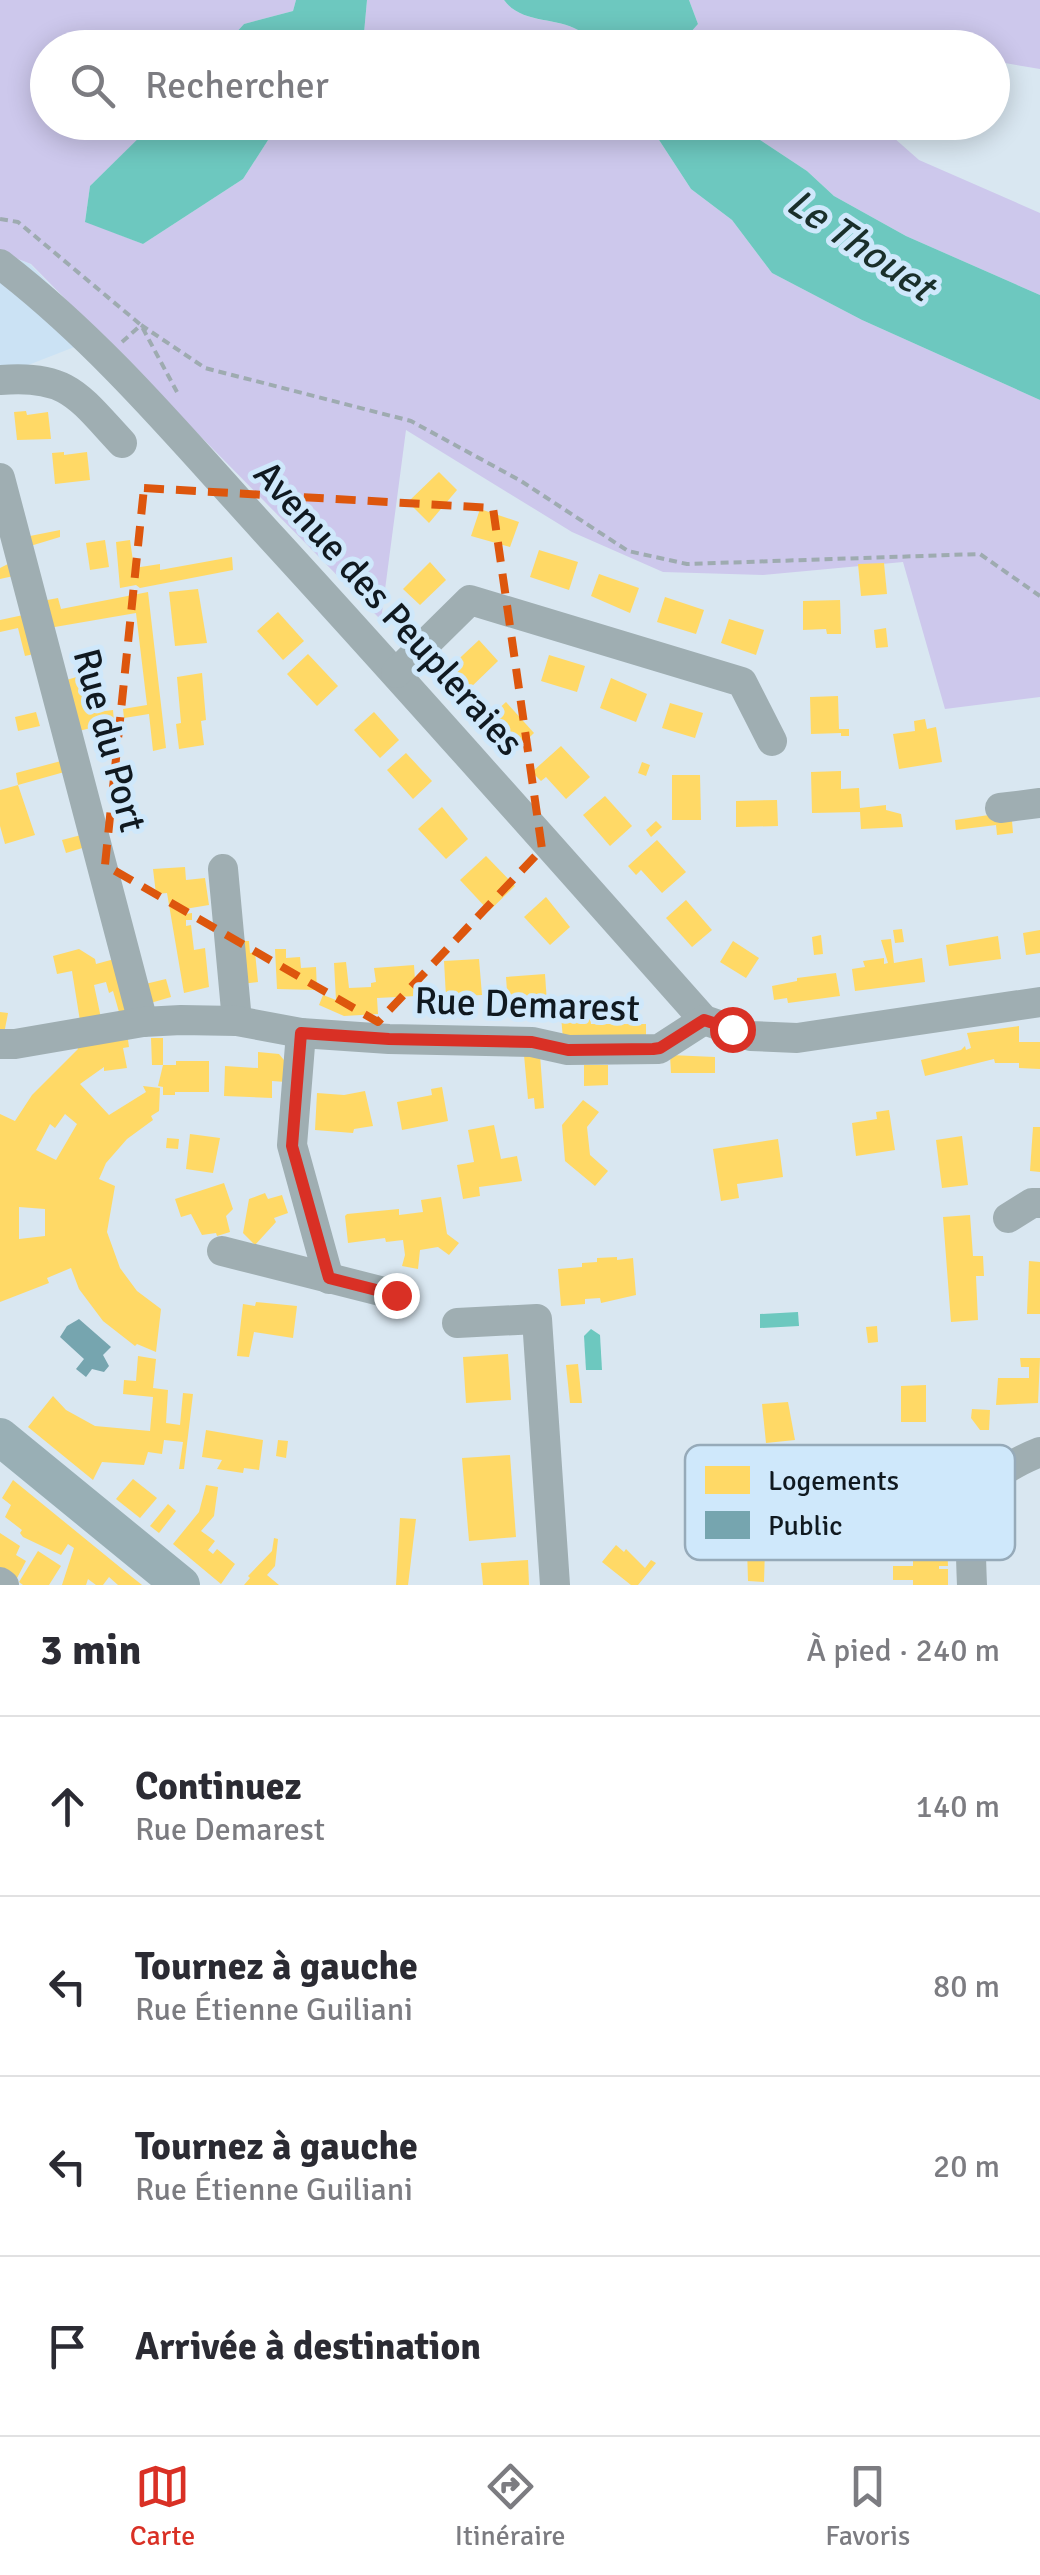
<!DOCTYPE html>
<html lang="fr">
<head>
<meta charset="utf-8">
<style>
	body { margin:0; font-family:Signika,sans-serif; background:#f2f2f3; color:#2b2b33 }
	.stop { position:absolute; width:30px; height:30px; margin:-22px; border:8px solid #d93025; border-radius:50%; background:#fff }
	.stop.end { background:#d93025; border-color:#fff; box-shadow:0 2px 10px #0008 }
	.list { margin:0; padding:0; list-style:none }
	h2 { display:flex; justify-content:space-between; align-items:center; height:130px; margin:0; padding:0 40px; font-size:42px }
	h2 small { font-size:32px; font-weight:400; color:#7c7c81 }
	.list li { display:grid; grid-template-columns:65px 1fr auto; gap:30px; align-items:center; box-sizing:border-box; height:180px; padding:0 40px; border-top:2px solid #e1e1e2 }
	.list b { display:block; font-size:38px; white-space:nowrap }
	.list p { margin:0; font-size:32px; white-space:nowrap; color:#7c7c81 }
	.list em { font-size:32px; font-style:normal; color:#7c7c81 }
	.icon { flex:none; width:55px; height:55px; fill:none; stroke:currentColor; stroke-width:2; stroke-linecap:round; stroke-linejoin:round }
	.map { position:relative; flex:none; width:1040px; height:1585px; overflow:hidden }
	.search { position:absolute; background:#fff; box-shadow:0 5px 25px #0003; left:30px; right:30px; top:30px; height:110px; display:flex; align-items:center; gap:25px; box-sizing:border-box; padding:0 35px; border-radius:55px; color:#7c7c81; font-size:38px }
	.sheet { height:850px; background:#fff }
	nav { display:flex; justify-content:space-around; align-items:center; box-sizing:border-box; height:140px; border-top:2px solid #e1e1e2; background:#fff; font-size:28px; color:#7c7c81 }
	nav a { display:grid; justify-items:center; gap:5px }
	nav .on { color:#d93025 }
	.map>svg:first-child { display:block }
</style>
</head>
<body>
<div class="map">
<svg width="1040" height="1585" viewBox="0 0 1040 1585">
	<rect width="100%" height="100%" fill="#d9e7f1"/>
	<polygon fill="#cbe2f4" points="0,252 30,264 100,337 0,376"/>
	<g fill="#cdc8ec">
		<polygon points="0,0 296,0 293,11 244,24 223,47 48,48 48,122 155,123 90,186 85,221 143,244 243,179 279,123 648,123 691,189 732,220 772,273 862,320 1040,400 1040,697 945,709 903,562 763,575 663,572 572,532 406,430 381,620 31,264 0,252"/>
		<path d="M367,0H504C521,24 555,17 578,30C585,34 591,42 596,47L345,48L364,33Z"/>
		<path d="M689,0H1040V69L993,61L992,48C945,47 901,40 852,39L847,48L696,47L690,33L698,24Z"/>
		<polygon points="744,123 877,123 919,160 1040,213 1040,295 906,236 834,196 807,171 757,138"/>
	</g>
	<g fill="#6dc8bf">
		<polygon points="296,0 367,0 364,33 345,47 223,47 244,24 293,11"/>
		<path d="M504,0H689L698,24L690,33L696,47H596C591,42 585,34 578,30C556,17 521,24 504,0Z"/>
		<polygon points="155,122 279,122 279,123 243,179 143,244 85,222 90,186"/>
		<polygon points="648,123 744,123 757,138 807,171 834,196 906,236 1040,295 1040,400 862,320 772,273 732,220 691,189"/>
		<polygon points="798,1312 799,1326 760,1328 760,1314"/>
		<polygon points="591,1329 600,1335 602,1370 586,1370 584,1336"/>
	</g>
	<g fill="#ffd966" fill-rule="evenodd">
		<polygon points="26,411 27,415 48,412 51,439 17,440 14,412"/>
		<polygon points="64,452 64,455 87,452 90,480 55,484 52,453"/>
		<polygon points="439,472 457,490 429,523 408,502"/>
		<polygon points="480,509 519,522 510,547 471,536"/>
		<polygon points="60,530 60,537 27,547 25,537"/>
		<polygon points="105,540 109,567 90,570 86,543"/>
		<polygon points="130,540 134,568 160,564 160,570 232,557 233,570 140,588 136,585 120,588 116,542"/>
		<polygon points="539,550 578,562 569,590 530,577"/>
		<polygon points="14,561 18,575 0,579 0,568"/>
		<polygon points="430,562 446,580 420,605 403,589"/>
		<polygon points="884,563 887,594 861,596 858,564"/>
		<polygon points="599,574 639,588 630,613 591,596"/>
		<polygon points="198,589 207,643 175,646 169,592"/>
		<polygon points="148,592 166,748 153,751 149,714 124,718 123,709 147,705 136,613 49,628 42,601 58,598 61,609"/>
		<polygon points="665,597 704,610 696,634 657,622"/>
		<polygon points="840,600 841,634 827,634 826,629 803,630 803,601"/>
		<polygon points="278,612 304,641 283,660 257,631"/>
		<polygon points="28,614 38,653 25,656 18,628 0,632 0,620"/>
		<polygon points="729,619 764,630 756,655 721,643"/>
		<polygon points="886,628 888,647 876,648 874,630"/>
		<polygon points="479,640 498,661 467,691 447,670"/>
		<polygon points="308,654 338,686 317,706 287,674"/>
		<polygon points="549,655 585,666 577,692 541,681"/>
		<polygon points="202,673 206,720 201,721 204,745 179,749 176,724 181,723 177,677"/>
		<polygon points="80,676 90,713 113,710 114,722 75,732 63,681"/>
		<polygon points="611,678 647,694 636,722 600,708"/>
		<polygon points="838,696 839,729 849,729 849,736 841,736 841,733 811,734 810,697"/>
		<polygon points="506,702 534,733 513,753 484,722"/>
		<polygon points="670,703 703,713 695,738 662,728"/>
		<polygon points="36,712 40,726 18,731 15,717"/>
		<polygon points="374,712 399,740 380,758 354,730"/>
		<polygon points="925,719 927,729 936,727 942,762 899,769 893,734 915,731 914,721"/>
		<polygon points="561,746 590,777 566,799 546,777 541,781 532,772"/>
		<polygon points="406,753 432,781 413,799 387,770"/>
		<polygon points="61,761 68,771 18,785 35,835 5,844 0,826 0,790 18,785 16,773"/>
		<polygon points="642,762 650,765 646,776 638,773"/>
		<polygon points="841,771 841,789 859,788 860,808 886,805 886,810 901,814 903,827 861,829 860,812 812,813 811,772"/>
		<polygon points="672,775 700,775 701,820 672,820"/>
		<polygon points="605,796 632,826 610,846 583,815"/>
		<polygon points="777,800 778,826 736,827 736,801"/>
		<polygon points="442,807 468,839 446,859 418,829"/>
		<polygon points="1029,809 1012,821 1013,833 997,835 996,825 956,830 955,820"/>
		<polygon points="656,821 662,827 651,837 646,830"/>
		<polygon points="85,834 89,846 66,853 62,840"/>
		<polygon points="657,840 686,872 662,893 641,870 636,875 628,866"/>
		<polygon points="486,856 515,886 489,911 460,880"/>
		<polygon points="185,867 186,880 205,878 209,905 185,909 185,914 192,913 192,920 186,920 186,926 191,925 194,950 205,948 209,987 184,993 167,893 156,894 153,869"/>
		<polygon points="546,897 570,927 550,945 524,917"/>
		<polygon points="686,900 712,930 692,947 666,918"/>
		<polygon points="902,929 904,942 895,943 893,930"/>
		<polygon points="1040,930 1040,953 1026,955 1023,933"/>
		<polygon points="821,935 823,954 814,955 812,937"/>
		<polygon points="998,936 1001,959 949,966 946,945"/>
		<polygon points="891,939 894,963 922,958 925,982 855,991 852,969 865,967 863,961 884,958 884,964 888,963 881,940"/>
		<polygon points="244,941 249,941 250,953 255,952 258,982 241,984"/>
		<polygon points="733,941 759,958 746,978 720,962"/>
		<polygon points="79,949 95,959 96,964 118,958 131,1009 119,1012 113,991 109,993 106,982 94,985 101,1018 80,1021 72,971 57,974 53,956"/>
		<polygon points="275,949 286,949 286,958 300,957 301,968 316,967 317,990 277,989"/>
		<polygon points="479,959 482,995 446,997 444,961"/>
		<polygon points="346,962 349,988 371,987 371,983 376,982 374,968 414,965 416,996 377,998 378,1014 344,1016 319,1005 323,995 336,1000 334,963"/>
		<polygon points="836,973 840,996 788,1003 787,998 774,1000 772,986 797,981 797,978"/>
		<polygon points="545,974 547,1003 508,1006 506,977"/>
		<polygon points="166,979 171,997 147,1004 141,985"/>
		<polygon points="0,1012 8,1013 4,1034 0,1034"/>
		<polygon points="561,1016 590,1016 591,1024 646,1024 646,1039 563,1039"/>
		<polygon points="1019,1026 1019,1042 1040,1042 1040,1069 1019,1068 1019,1063 995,1063 994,1059 925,1076 921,1060 961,1050 965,1046 966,1050 971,1048 967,1033"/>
		<path d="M127,1033L129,1047L123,1048L127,1068L104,1071V1067L80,1084L109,1115L146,1092L143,1086L160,1088L159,1111L151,1116L153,1120L127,1139L106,1163L99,1179L115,1186L107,1232L120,1268L137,1291L161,1309L156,1352L137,1344L135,1346L103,1321L79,1289L71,1268L47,1278L49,1283L0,1302V1114L15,1121L32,1095L78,1049L75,1043ZM65,1114L77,1124L56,1160L36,1150L50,1124L55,1128ZM19,1207L45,1209V1236L19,1239Z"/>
		<polygon points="151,1038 163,1038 163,1065 176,1065 176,1061 209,1061 209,1092 175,1092 175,1095 163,1095 163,1087 158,1086 163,1065 152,1065"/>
		<polygon points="258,1052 279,1054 288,1065 286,1082 272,1081 272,1098 224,1096 225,1066 258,1068"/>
		<polygon points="524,1055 540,1055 544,1108 535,1109 534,1098 528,1099"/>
		<polygon points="670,1055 715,1057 715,1073 671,1073"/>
		<polygon points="584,1065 608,1065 608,1085 584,1086"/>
		<polygon points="442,1087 448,1121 402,1130 397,1102 432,1095 431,1089"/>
		<polygon points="365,1091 373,1126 354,1129 353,1133 315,1130 317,1093 344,1095"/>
		<polygon points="583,1100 599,1112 587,1127 590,1155 608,1171 595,1186 565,1161 562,1125"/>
		<polygon points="889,1110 895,1150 856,1156 852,1123 877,1119 876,1112"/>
		<polygon points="494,1125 501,1159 517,1156 522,1181 479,1187 480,1196 463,1199 457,1165 474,1162 468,1130"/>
		<polygon points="1033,1127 1040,1127 1040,1172 1030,1171"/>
		<polygon points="190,1134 220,1138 213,1173 186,1169"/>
		<polygon points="962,1136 968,1185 942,1188 936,1140"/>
		<polygon points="167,1138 179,1139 178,1149 166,1148"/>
		<polygon points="778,1139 783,1177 737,1184 739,1198 721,1201 713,1149"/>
		<polygon points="224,1183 233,1209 226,1216 230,1232 217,1236 216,1233 202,1235 191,1214 181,1217 175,1199"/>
		<polygon points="265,1193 268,1199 282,1195 288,1213 274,1218 276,1222 255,1245 243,1233 249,1199"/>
		<polygon points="441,1197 447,1234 459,1243 449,1255 438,1247 420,1250 418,1269 402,1266 405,1255 403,1240 386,1242 385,1238 348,1243 345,1216 347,1214 399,1209 399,1215 423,1212 421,1200"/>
		<polygon points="970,1215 973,1256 983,1256 984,1276 976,1276 978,1320 951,1322 943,1217"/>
		<polygon points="617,1257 617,1260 633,1258 636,1295 601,1303 600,1298 585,1299 585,1304 561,1306 558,1269 582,1267 582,1263 597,1262 597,1258"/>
		<polygon points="1029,1261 1040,1262 1040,1314 1027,1314"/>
		<polygon points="256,1302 297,1306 293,1338 254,1332 249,1357 237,1356 243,1304 255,1306"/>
		<polygon points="877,1326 878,1342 868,1343 866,1327"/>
		<polygon points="508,1354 511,1400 466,1403 463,1357"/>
		<polygon points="138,1356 156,1359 153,1388 168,1390 166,1423 180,1425 183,1393 193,1394 184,1469 179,1469 183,1442 164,1440 162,1454 148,1452 144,1465 102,1462 93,1480 28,1427 53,1396 66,1410 95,1426 150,1431 153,1397 123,1394 124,1380 136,1381"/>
		<polygon points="1020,1358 1040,1358 1038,1403 996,1405 998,1378 1029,1378 1029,1367 1021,1367"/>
		<polygon points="578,1364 582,1403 570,1403 566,1365"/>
		<polygon points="926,1385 926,1422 901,1422 901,1386"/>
		<polygon points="788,1402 795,1440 766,1443 762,1404"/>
		<polygon points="972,1409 990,1410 989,1430 980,1430 971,1418"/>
		<polygon points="206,1430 263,1440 259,1470 244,1468 243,1473 217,1469 222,1460 202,1457"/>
		<polygon points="278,1440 288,1441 286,1458 276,1456"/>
		<polygon points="510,1455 516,1537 469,1541 462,1458"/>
		<polygon points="133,1479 157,1498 140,1518 116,1499"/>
		<polygon points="13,1480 132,1577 142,1585 118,1585 109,1577 103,1585 96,1585 88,1579 86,1585 62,1585 74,1548 68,1544 61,1555 23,1537 20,1533 22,1530 5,1517 11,1505 2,1498"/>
		<polygon points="206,1485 218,1487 214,1516 201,1531 215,1541 208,1550 213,1554 217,1549 235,1564 221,1584 173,1544 199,1512"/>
		<polygon points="168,1504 176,1511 159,1533 150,1526"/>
		<polygon points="400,1518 416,1519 408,1585 396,1585"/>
		<polygon points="0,1533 20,1546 16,1555 26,1561 16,1580 0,1567"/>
		<polygon points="274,1538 278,1539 275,1566 267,1575 279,1585 244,1585 250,1578 248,1576 272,1551"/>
		<polygon points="947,1541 948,1566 939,1566 939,1569 948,1569 948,1585 913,1585 913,1580 893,1580 893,1566 913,1566 913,1559 921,1554 921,1542"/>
		<polygon points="616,1545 624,1552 626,1549 645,1568 651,1560 656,1563 638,1585 631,1585 602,1562"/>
		<polygon points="747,1548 765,1548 764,1582 748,1581"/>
		<polygon points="38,1551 61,1566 49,1585 23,1585 19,1582"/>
		<polygon points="528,1560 529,1585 483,1585 481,1563"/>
	</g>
	<polygon fill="#76a5af" points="79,1319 111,1347 103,1355 109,1366 104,1372 92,1369 86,1377 76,1369 84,1359 60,1337 67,1326"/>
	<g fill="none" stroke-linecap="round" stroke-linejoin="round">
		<g stroke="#9eabb0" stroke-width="4" stroke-dasharray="8 5" stroke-linecap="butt">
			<polyline points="0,219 18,222 141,325 177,392"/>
			<polyline points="141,325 205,368 411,421 521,481 628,551 687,564 980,554 1040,596"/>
			<polyline points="122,342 141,325"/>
		</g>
		<g stroke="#9faeb2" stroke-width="30">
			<path d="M0,264C103,343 185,443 273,539C418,697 561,859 704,1020L751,1036L797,1038L1040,1002"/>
			<path d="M0,380C68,374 79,397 122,443"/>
			<polyline points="0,478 143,1022"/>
			<polyline points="396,673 470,600 742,682 772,741"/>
			<polyline points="1000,808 1040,803"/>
			<polyline points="223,869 237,1021"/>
			<polyline points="301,1033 292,1145 329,1279"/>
			<polyline points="0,1044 15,1044 143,1022 181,1020 237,1021 301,1033 389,1039 532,1042 568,1050 659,1049 704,1020"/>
			<polyline points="1008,1218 1032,1203 1040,1203"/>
			<polyline points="222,1251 396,1295"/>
			<polyline points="457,1323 537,1319 555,1585"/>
			<polyline points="0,1582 4,1585"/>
			<path d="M972,1585C969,1514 967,1481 1040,1452"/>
		</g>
		<polyline stroke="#99afb5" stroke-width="38" points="0,1437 181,1585"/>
	</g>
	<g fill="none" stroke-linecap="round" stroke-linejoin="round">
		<polyline stroke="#d93025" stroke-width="12" points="396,1295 329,1278 292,1146 301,1033 389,1039 532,1042 568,1050 653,1049 660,1048 704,1020 732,1029"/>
	</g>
	<path fill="none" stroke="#dd560d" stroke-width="8" stroke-dasharray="20 12" stroke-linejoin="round" d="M144,488L493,508L542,849L378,1022L105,865Z"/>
	<g text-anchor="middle" stroke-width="10" stroke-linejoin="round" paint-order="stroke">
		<g font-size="38" fill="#101920" stroke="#cfe8fb">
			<text transform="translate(389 608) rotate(48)" y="13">Avenue des Peupleraies</text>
			<text transform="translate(110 740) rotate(75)" y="13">Rue du Port</text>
			<text transform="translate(527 1004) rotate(2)" y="13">Rue Demarest</text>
		</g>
		<g font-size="40" font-style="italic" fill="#1a2f2b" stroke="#cfe8fb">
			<text transform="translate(861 244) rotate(34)" y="14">Le Thouet</text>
		</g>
	</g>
	<rect x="685" y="1445" width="330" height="115" rx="15" fill="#cfe8fb" stroke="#96aab9" stroke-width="2.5"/>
	<rect x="705" y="1466" width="45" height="28" fill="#ffd966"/>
	<rect x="705" y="1511" width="45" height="28" fill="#76a5af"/>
	<g font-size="28" fill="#101920">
		<text x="768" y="1490">Logements</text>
		<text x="768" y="1535">Public</text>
	</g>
</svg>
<div class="stop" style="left:732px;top:1029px"></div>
<div class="stop end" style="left:396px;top:1295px"></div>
<div class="search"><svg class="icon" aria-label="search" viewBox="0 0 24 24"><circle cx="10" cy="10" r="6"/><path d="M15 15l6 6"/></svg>Rechercher</div>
</div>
<section class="sheet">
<h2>3 min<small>À pied · 240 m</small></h2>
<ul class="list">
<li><svg class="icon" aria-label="ahead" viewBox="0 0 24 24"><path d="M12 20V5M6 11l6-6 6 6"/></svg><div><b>Continuez</b><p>Rue Demarest</p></div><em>140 m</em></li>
<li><svg class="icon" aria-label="left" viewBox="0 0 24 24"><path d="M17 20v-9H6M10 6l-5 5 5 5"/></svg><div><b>Tournez à gauche</b><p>Rue Étienne Guiliani</p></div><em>80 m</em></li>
<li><svg class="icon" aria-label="left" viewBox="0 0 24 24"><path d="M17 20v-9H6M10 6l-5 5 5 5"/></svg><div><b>Tournez à gauche</b><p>Rue Étienne Guiliani</p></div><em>20 m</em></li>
<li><svg class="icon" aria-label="arrive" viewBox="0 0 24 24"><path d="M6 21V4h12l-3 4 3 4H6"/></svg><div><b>Arrivée à destination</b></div></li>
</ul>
</section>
<nav>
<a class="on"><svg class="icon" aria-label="map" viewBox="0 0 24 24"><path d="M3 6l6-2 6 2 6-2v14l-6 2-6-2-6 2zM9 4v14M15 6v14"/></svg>Carte</a>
<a><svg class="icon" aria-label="directions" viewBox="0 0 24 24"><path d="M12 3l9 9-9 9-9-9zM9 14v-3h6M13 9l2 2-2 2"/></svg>Itinéraire</a>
<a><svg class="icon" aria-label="saved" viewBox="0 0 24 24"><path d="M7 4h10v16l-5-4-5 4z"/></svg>Favoris</a>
</nav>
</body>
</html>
